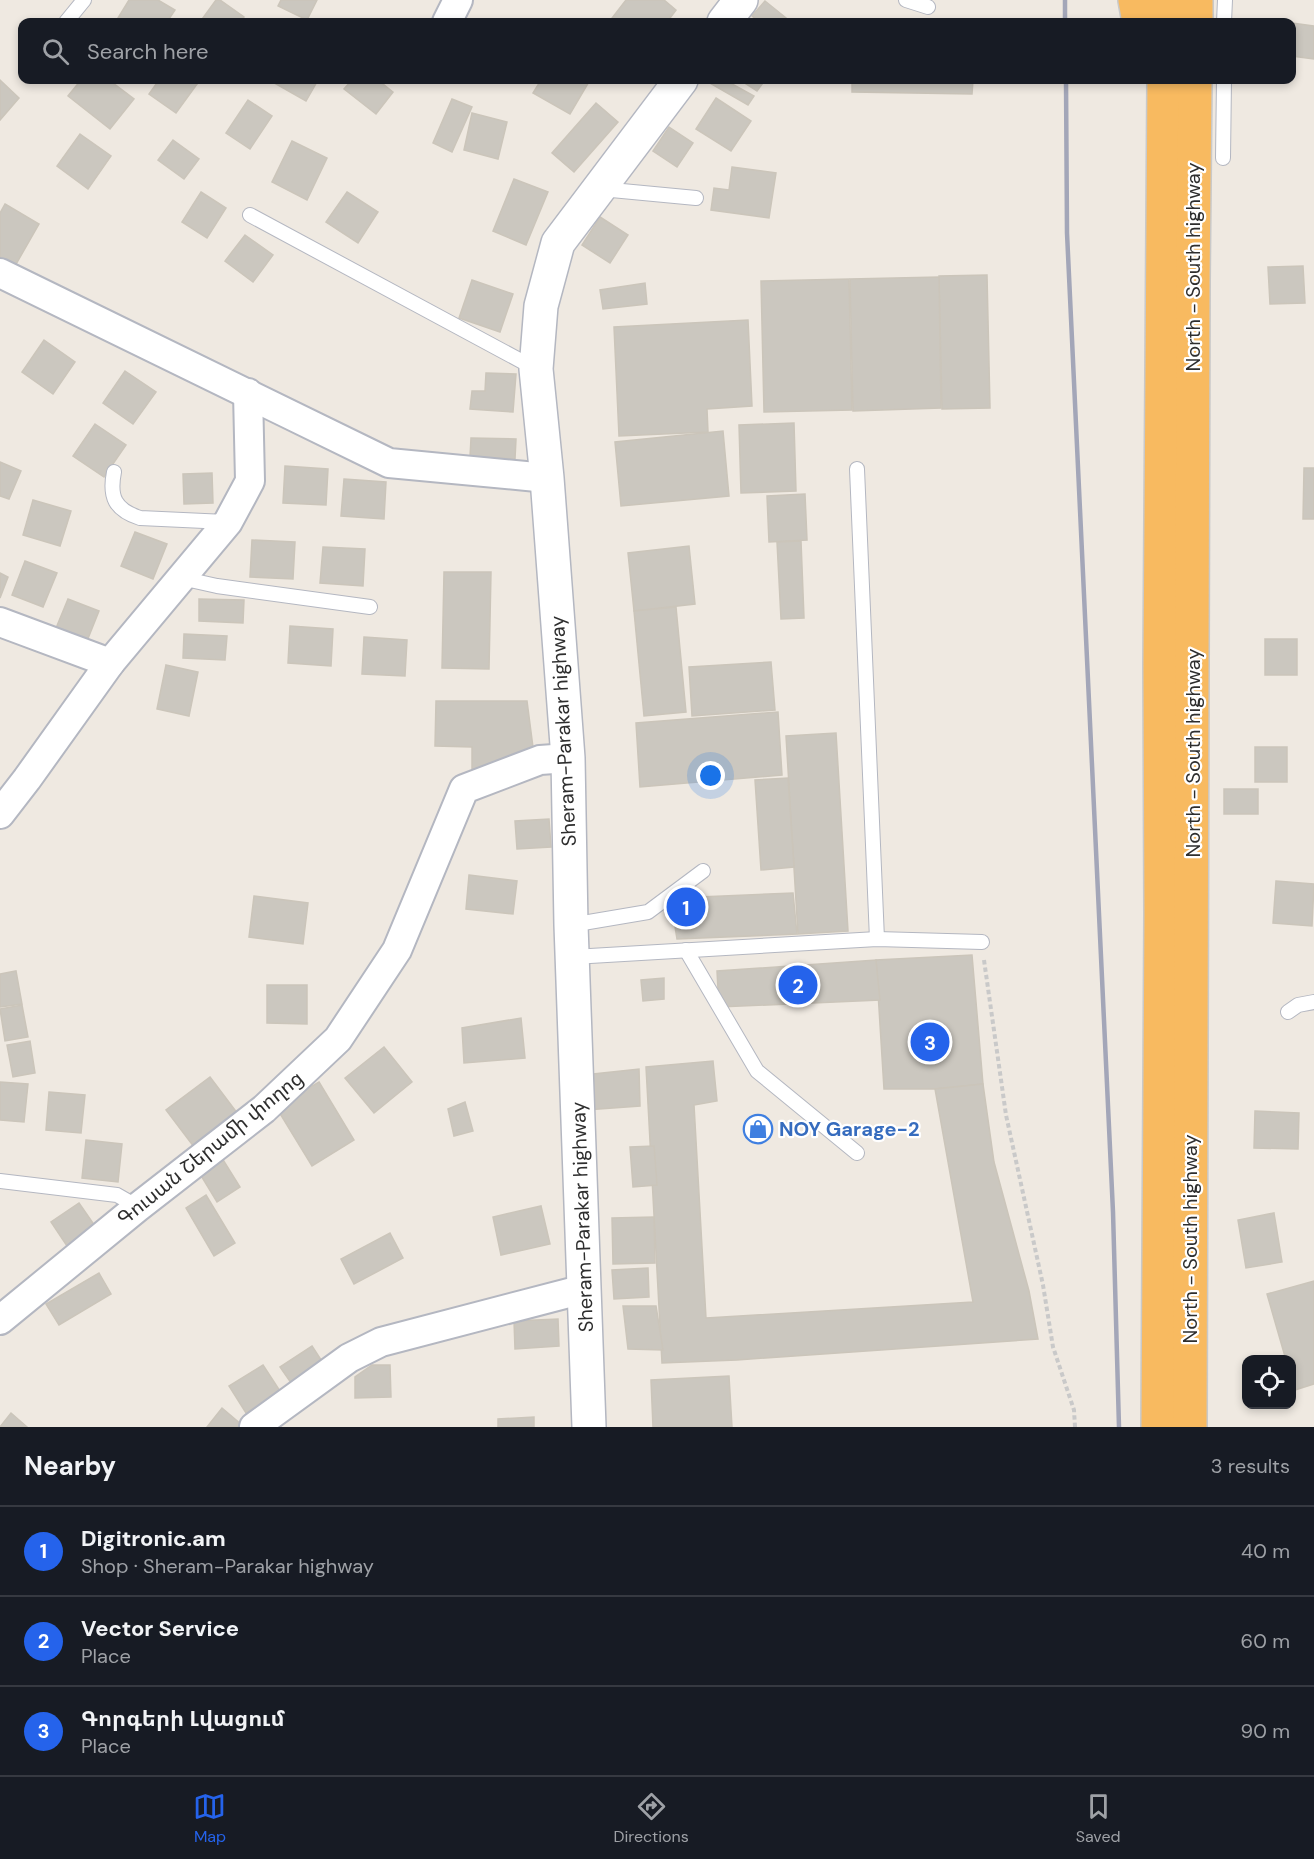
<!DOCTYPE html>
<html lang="en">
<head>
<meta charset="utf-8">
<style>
	body { margin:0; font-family:"DM Sans","Noto Sans Armenian",sans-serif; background:#20242c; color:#f1f3f6 }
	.controls { position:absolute; right:18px; bottom:18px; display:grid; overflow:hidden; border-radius:12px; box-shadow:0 3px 9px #0003 }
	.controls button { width:54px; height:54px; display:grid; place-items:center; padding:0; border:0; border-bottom:2px solid #363941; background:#171b24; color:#f1f3f6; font:30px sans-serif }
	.you { position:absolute; left:711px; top:776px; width:21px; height:21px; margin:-15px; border:4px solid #fff; border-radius:50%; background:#1a73e8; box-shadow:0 0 0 9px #1a73e833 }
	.badge { display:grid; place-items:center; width:39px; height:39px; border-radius:50%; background:#2563eb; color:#fff; font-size:20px; font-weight:700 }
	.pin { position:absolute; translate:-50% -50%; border:3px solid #fff; box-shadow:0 2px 6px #0006 }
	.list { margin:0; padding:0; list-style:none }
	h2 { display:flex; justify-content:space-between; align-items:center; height:78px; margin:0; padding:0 24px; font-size:26px }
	h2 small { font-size:20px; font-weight:400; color:#9ea1a6 }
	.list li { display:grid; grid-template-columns:39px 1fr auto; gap:18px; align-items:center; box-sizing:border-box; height:90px; padding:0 24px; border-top:2px solid #363941 }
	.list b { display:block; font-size:22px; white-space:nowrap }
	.list p { margin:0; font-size:20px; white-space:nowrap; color:#9ea1a6 }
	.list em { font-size:20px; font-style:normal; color:#9ea1a6 }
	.icon { flex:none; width:33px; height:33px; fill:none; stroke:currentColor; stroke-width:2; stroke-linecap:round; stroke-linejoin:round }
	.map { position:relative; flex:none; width:1314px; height:1427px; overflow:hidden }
	.search { position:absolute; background:#171b24; box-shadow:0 3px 9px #0003; left:18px; right:18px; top:18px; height:66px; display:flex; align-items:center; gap:15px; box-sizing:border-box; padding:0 21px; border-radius:12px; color:#9ea1a6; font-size:22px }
	.sheet { height:348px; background:#171b24 }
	nav { display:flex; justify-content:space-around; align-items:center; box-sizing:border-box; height:84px; border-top:2px solid #363941; background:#171b24; font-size:16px; color:#9ea1a6 }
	nav a { display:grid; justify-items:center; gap:3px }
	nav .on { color:#2563eb }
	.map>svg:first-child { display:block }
</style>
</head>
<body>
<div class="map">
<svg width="1314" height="1427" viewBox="0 0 1314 1427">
	<rect width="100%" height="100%" fill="#efe9e1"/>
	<g fill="#cbc7bf" stroke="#cbc5ba" stroke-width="1.5">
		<polygon points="129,0 158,0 175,10 167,22 125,22 118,18"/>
		<polygon points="216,0 220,0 244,17 241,22 200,22"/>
		<polygon points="281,0 317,0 307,20 278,6"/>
		<polygon points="626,0 664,0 676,10 667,22 609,22"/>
		<polygon points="765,1 791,22 759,22 752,16"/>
		<polygon points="1292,23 1314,26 1314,59 1292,56"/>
		<polygon points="0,80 19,98 0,120"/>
		<polygon points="81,80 109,80 134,99 110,129 68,96"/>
		<polygon points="159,80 200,80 176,113 149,94"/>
		<polygon points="269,80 318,80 306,101"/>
		<polygon points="352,80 378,80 393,92 376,114 344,89"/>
		<polygon points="541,80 590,80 570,114 533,93"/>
		<polygon points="709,80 725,80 754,96 748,105 708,82"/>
		<polygon points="740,80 765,80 757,91"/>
		<polygon points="852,80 973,80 972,94 852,92"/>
		<polygon points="716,98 751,121 731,151 696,129"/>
		<polygon points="452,99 472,107 452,152 433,143"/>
		<polygon points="248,100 272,116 250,149 226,133"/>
		<polygon points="596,103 618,122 574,172 552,153"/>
		<polygon points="472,113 507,122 498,159 464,150"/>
		<polygon points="669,127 693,143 677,167 653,151"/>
		<polygon points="80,134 111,156 88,189 57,166"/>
		<polygon points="173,140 199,159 184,179 158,160"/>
		<polygon points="292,141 327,158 307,200 272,182"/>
		<polygon points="732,167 776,173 769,218 711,210 714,188 729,190"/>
		<polygon points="514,179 548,192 526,245 493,231"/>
		<polygon points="201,192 226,208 207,238 182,222"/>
		<polygon points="347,192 378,212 358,243 326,222"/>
		<polygon points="5,204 39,224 15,266 0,257 0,213"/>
		<polygon points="600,217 628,235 610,263 582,245"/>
		<polygon points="245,235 273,255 253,282 225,261"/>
		<polygon points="1303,266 1305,303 1270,304 1268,267"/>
		<polygon points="987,275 990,408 942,409 939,276"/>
		<polygon points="939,277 941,408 853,411 850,279"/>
		<polygon points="849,279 852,410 764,412 761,281"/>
		<polygon points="472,280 513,294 500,332 459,318"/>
		<polygon points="645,283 647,304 603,309 600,290"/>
		<polygon points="748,320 752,406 707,409 708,432 619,436 614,327"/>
		<polygon points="44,340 75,362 53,394 22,372"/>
		<polygon points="125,371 156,392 133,424 103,403"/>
		<polygon points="486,373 516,374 513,412 470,409 472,391 485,391"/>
		<polygon points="794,423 796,491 741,493 739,425"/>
		<polygon points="95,424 126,445 104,477 73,456"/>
		<polygon points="723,431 729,496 621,506 615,442"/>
		<polygon points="471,438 516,439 515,459 470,457"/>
		<polygon points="0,462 21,471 9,499 0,496"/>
		<polygon points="285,466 328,469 326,505 283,503"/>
		<polygon points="1304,468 1314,468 1314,519 1303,519"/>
		<polygon points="212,473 213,503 184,504 183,474"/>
		<polygon points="344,479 386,482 384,519 341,516"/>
		<polygon points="805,494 807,540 769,542 767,496"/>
		<polygon points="33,500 71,511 60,546 23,535"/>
		<polygon points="135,532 167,544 153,579 121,566"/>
		<polygon points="252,540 295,542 293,579 250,577"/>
		<polygon points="801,541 804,618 781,619 777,542"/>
		<polygon points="689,546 695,604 634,611 628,553"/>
		<polygon points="323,547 365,549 363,586 320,583"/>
		<polygon points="25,561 57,573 43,607 12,595"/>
		<polygon points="444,572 491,572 489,669 442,668"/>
		<polygon points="0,573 8,577 0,598"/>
		<polygon points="68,599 99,611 85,646 54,633"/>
		<polygon points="199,599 244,600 243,623 199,621"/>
		<polygon points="676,607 686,712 644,716 634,611"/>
		<polygon points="290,626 333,629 331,666 288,663"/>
		<polygon points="184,634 227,636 225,660 183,658"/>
		<polygon points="364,637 407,640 405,676 362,674"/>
		<rect x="1265" y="639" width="32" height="36"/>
		<polygon points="771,662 775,710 692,716 689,667"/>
		<polygon points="166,665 198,672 189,716 157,709"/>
		<polygon points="436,701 527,701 534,755 472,774 472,747 435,746"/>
		<polygon points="778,712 782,775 640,787 636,723"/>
		<polygon points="836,733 848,931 798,934 786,736"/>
		<rect x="1255" y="747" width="32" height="35"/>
		<polygon points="788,778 794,867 761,870 755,780"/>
		<rect x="1224" y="789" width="34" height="25"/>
		<polygon points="549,819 551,847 517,849 515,821"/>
		<polygon points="469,875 517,881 513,914 466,909"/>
		<polygon points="1276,881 1314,884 1312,926 1273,923"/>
		<polygon points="793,893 797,934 677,939 673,914 699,897"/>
		<polygon points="254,896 308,903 303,944 249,937"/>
		<polygon points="972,955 983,1084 935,1089 884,1089 876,960"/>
		<polygon points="876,960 880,1000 719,1007 717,971"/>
		<polygon points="16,971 22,1004 0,1007 0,974"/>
		<polygon points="664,978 664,999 643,1001 641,980"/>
		<polygon points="267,985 307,985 307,1024 267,1023"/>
		<polygon points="22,1005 28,1037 5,1041 0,1009"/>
		<polygon points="521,1018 525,1058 464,1063 462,1028"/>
		<polygon points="30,1041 35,1073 13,1077 7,1045"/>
		<polygon points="384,1047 412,1082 374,1113 345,1078"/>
		<polygon points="713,1061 717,1101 694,1105 706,1318 973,1302 935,1089 983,1084 994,1162 1029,1291 1038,1339 737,1360 662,1363 646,1067"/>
		<polygon points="639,1069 640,1106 586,1110 584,1075"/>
		<polygon points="210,1077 238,1114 194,1147 166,1110"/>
		<polygon points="0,1082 28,1084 24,1122 0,1120"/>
		<polygon points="319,1082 354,1140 312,1166 276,1107"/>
		<polygon points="49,1092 85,1095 81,1133 46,1130"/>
		<polygon points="465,1102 473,1131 454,1136 448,1109"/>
		<polygon points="1255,1111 1299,1113 1298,1149 1254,1148"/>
		<polygon points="86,1140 122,1144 118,1182 82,1178"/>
		<polygon points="654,1146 657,1185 633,1187 630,1147"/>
		<polygon points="220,1155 240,1187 217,1202 197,1169"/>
		<polygon points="206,1195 235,1243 214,1256 186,1208"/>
		<polygon points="79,1203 95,1226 67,1246 51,1222"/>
		<polygon points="541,1206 550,1244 501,1255 493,1217"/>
		<polygon points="1274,1213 1282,1262 1246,1268 1238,1220"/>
		<polygon points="654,1217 655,1263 613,1264 612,1218"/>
		<polygon points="390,1233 403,1258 354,1284 341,1259"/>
		<polygon points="648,1268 649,1297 614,1299 612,1270"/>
		<polygon points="99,1273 111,1294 59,1325 46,1304"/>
		<polygon points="1314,1281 1314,1384 1295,1390 1292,1379 1292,1360 1286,1360 1267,1294"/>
		<polygon points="623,1306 656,1306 663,1350 628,1349"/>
		<polygon points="558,1319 559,1346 515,1349 514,1321"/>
		<polygon points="312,1346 327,1369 296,1390 280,1367"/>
		<polygon points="263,1365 280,1391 246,1413 229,1386"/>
		<polygon points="372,1365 390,1365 391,1397 355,1398 355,1377"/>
		<polygon points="729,1376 732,1427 653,1427 651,1380"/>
		<polygon points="222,1408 242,1425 240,1427 207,1427"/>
		<polygon points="11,1413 27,1427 0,1427"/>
		<polygon points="534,1417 534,1427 498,1427 498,1419"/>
	</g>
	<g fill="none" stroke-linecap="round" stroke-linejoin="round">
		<g stroke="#b4b7c1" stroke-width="16">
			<g id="service">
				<polyline points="906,0 928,7"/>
				<polyline points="66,22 84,0"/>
				<polyline points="1224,22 1225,0"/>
				<polyline points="1223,158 1224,80"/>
				<polyline points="601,189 696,198"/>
				<polyline points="250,215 536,369"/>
				<polyline points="857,469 877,939"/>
				<path d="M114,472C109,497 115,510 140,518L226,522"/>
				<polyline points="181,578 217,586 370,607"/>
				<polyline points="571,925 648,912 703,871"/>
				<polyline points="686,950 757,1071 857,1153"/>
				<polyline points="573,957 877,939 982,942"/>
				<polyline points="1288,1012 1298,1005 1314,1002"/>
				<polyline points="0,1181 117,1195 138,1207"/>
			</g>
		</g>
		<g stroke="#b4b7c1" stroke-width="32">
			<g id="minor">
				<polyline points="447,22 458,0"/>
				<polyline points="0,273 389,463 547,478"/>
				<polyline points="0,622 110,663"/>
				<polyline points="0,814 27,779 110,663 228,522 250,481 248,393"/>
				<polyline points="0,1320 138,1207 264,1109 338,1039 397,950 464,789 540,760 568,758"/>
				<polyline points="254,1427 349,1358 381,1342 584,1289"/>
			</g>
		</g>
		<g stroke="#b4b7c1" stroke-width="36">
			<g id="tertiary">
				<polyline points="724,22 741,0"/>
				<polyline points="589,1427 571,925 568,758 547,478 536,369 541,306 558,243 681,80"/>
			</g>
		</g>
		<g stroke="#c9c9c9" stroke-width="36">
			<g id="trunk">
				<polyline points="1135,0 1139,22"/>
				<polyline points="1164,22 1164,0"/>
				<polyline points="1196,22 1196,0"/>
				<polyline points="1158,1427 1161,914 1160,665 1164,80"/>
				<polyline points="1190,1427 1193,281 1195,80"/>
			</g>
		</g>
		<polyline stroke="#c9c9c9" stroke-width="4" stroke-dasharray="4.5 3" stroke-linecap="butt" points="984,960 1006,1115 1043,1285 1053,1347 1074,1410 1075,1427"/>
		<use href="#service" stroke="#fff" stroke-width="14"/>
		<use href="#minor" stroke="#fff" stroke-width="28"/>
		<use href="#tertiary" stroke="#fff" stroke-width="33"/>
		<use href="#trunk" stroke="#f8ba60" stroke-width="33"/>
		<g stroke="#a3a6b8" stroke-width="4.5">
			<polyline points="1065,0 1065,22"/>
			<polyline points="1066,80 1067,233 1113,1212 1119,1427"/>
		</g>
	</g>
	<defs>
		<g id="shop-ring" transform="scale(1.5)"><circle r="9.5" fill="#fff" stroke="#3f7fe0" stroke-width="1.5"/><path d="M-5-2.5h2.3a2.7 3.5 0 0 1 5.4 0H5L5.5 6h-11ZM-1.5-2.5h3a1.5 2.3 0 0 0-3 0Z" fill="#3f7fe0"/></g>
	</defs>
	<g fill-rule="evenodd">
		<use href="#shop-ring" x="758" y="1129"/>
	</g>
	<g text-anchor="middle" stroke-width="4.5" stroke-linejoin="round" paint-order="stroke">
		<g font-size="20" fill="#2e2e2e" stroke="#fff">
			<text transform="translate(1193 267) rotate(-90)" y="7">North - South highway</text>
			<text transform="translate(563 731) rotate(-93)" y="7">Sheram-Parakar highway</text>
			<text transform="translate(1193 753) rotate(-90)" y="7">North - South highway</text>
			<text transform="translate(210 1148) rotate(-39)" y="7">Գուսան Շերամի փողոց</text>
			<text transform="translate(582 1217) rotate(-92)" y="7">Sheram-Parakar highway</text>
			<text transform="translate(1190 1239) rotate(-90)" y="7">North - South highway</text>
		</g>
		<g font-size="20" font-weight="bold" fill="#366cbe" stroke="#fff" text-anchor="start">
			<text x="779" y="1136">NOY Garage-2</text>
		</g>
	</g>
</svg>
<div class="controls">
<button><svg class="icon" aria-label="locate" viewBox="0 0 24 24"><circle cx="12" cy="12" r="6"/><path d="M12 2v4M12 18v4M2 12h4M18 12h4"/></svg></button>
</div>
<div class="you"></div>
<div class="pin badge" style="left:686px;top:907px">1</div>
<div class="pin badge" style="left:798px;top:985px">2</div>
<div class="pin badge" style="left:930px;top:1042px">3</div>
<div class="search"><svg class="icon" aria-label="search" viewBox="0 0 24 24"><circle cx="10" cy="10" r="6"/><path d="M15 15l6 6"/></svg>Search here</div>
</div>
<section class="sheet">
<h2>Nearby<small>3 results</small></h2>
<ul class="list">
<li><span class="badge">1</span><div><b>Digitronic.am</b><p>Shop · Sheram-Parakar highway</p></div><em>40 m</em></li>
<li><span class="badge">2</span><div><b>Vector Service</b><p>Place</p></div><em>60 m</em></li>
<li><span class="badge">3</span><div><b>Գորգերի Լվացում</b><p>Place</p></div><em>90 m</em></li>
</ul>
</section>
<nav>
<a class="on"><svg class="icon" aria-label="map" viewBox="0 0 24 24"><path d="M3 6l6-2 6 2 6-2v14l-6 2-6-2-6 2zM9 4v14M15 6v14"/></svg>Map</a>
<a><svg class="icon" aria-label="directions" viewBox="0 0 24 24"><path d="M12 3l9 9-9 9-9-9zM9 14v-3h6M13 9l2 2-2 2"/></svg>Directions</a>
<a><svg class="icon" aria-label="saved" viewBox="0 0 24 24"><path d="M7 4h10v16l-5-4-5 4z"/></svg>Saved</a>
</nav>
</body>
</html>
